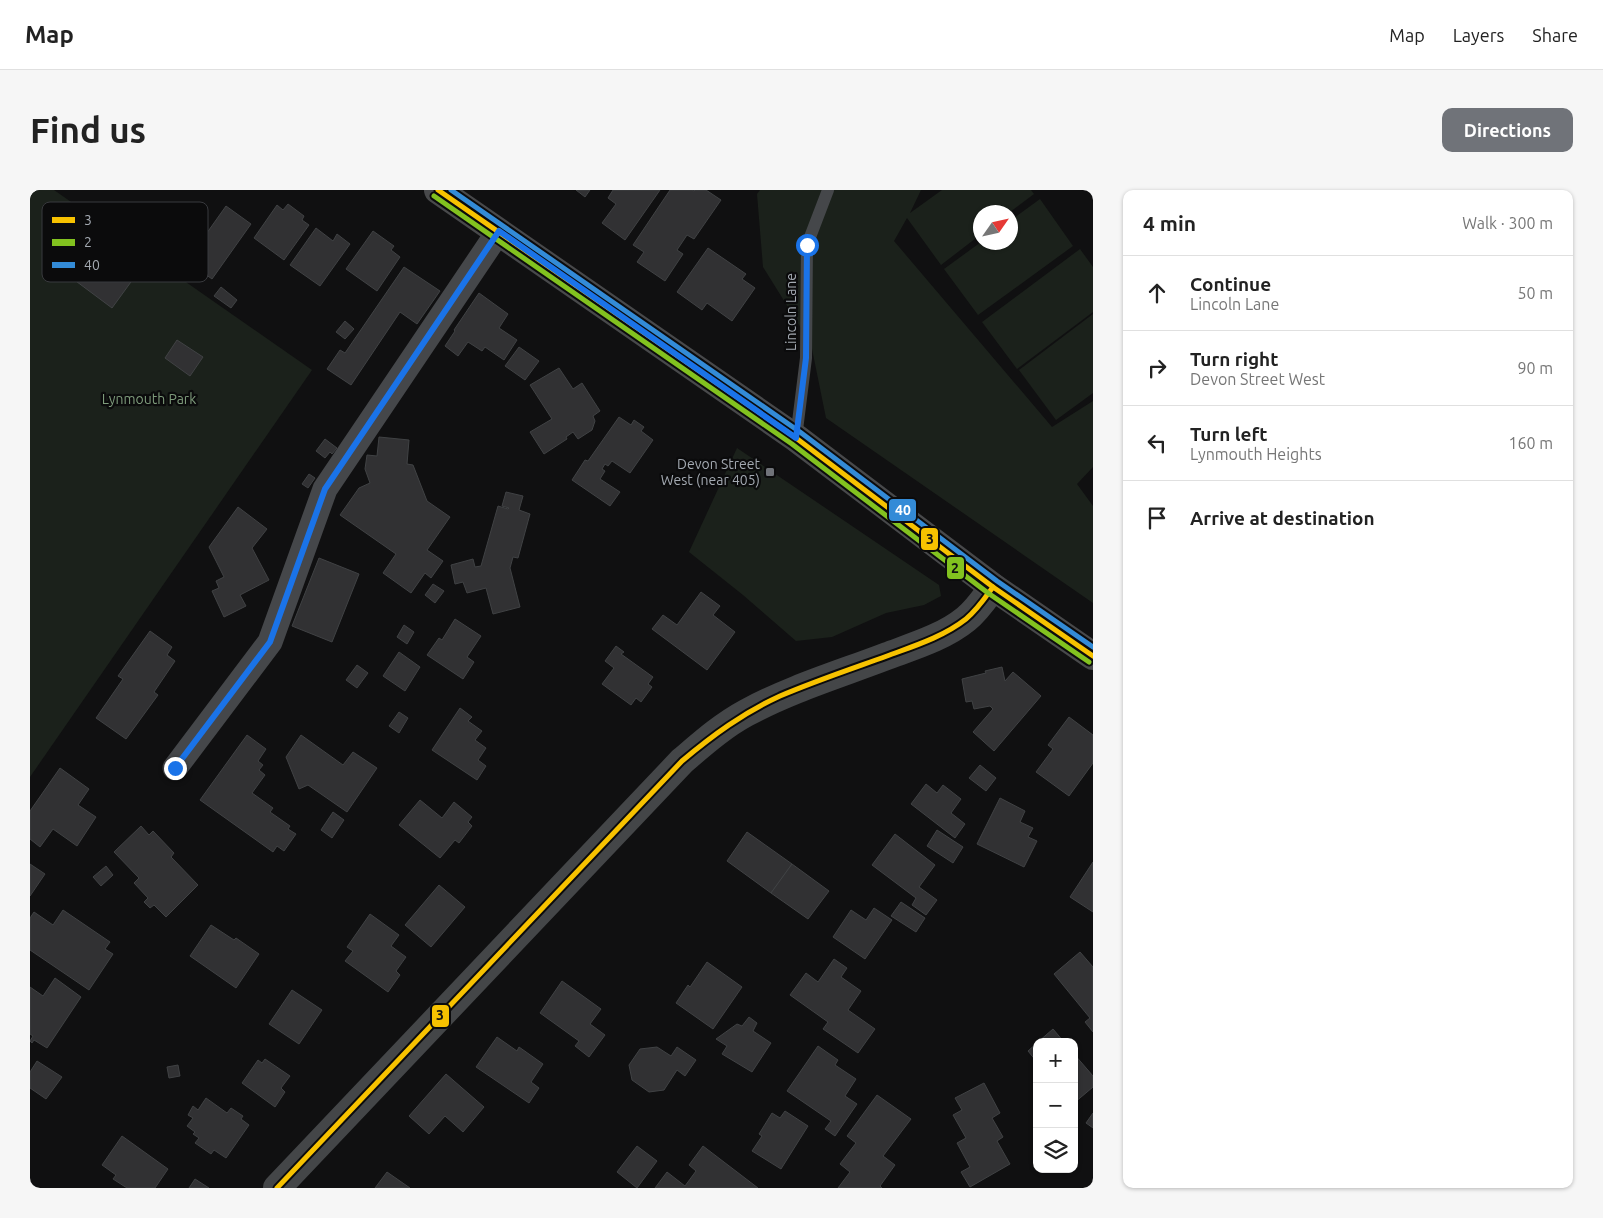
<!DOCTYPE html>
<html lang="en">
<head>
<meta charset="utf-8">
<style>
	body { margin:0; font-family:Ubuntu,sans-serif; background:#f6f6f6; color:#222 }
	.controls { position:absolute; right:15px; bottom:15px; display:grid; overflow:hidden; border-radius:10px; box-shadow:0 1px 4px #0004 }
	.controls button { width:45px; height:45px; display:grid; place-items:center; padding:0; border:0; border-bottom:1px solid #e0e0e0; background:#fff; color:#222; font:25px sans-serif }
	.compass { position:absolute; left:943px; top:15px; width:45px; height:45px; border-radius:50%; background:#fff; box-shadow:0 1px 4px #0004; rotate:56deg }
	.stop { position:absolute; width:15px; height:15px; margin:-11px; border:4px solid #1a73e8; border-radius:50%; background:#fff }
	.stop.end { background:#1a73e8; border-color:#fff; box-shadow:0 1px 5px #0008 }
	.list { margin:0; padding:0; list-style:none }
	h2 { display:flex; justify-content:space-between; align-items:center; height:65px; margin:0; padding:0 20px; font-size:21px }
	h2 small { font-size:16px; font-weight:400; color:#767676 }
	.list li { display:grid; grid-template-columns:32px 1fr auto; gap:15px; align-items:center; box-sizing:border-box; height:75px; padding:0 20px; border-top:1px solid #e0e0e0 }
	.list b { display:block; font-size:19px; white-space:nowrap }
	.list p { margin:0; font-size:16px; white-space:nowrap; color:#767676 }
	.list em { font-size:16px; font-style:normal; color:#767676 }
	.icon { flex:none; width:28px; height:28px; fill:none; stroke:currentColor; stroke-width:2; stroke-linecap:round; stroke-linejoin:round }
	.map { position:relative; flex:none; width:1063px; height:998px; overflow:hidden; border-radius:10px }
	header { display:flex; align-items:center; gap:30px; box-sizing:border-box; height:70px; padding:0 25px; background:#fff; border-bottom:1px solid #e0e0e0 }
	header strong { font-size:24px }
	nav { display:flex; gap:28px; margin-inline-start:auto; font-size:18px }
	.intro { display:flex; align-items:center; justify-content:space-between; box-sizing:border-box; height:120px; padding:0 30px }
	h1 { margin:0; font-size:35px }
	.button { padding:12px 22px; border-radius:10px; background:#707379; color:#fff; font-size:18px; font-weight:700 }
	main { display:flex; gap:30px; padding:0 30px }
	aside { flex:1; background:#fff; border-radius:10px; box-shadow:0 1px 4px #0004 }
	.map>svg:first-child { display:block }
</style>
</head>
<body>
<header>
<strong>Map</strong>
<nav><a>Map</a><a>Layers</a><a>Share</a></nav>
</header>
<div class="intro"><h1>Find us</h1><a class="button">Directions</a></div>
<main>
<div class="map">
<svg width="1063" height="998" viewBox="0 0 1063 998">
	<rect width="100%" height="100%" fill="#101011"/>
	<g fill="#1b211b">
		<polygon points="0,0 24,0 282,180 0,587"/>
		<polygon points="730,0 891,0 880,23 912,0 1001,0 1004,4 980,22 951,22 950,45 911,75 877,28 864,51 1022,237 1063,211 1063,277 1047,294 1063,316 1063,413 796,228 781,154 733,77 727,4"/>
		<polygon points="1010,9 1043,56 948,125 914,79 951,52 981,52 981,30"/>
		<polygon points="1050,59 1063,77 1063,122 987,179 952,132"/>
		<polygon points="1063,124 1063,203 1026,230 989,180"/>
		<polygon points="707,258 909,395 911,406 894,415 856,423 802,447 766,451 713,405 659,362"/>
	</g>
	<g fill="#313133" stroke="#404244">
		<polygon points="546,0 560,0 555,7"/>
		<polygon points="583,0 630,0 595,50 572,33 586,14 578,8"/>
		<polygon points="640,0 662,0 664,1 665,0 676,0 691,10 664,49 657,45 647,60 653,64 635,91 607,72 614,62 603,55"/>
		<polygon points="258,14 274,26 272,30 279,35 254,70 224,48 247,15 253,20"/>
		<polygon points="196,16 221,34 182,89 157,71"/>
		<polygon points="51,28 114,74 82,118 19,71"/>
		<polygon points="286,38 303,51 307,44 320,54 290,96 260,75"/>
		<polygon points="343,41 364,56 361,60 370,67 347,101 316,79"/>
		<polygon points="678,58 716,84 712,89 725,98 702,131 677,113 672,120 647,102"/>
		<polygon points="374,77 410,101 387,134 370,122 321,195 297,179 310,160 315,163"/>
		<polygon points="191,97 207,110 201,118 184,106"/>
		<polygon points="449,103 478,124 469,138 487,150 474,170 455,157 452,161 438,152 428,166 415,156 425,141 424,140"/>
		<polygon points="315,131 324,139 315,149 306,142"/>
		<polygon points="147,150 173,167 160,186 135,168"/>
		<polygon points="489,157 509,171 495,190 475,176"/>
		<polygon points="529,178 543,199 552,193 570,221 563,226 565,231 562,240 548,249 543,242 536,247 537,249 514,264 500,242 522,229 500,195"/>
		<polygon points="589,227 601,235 604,230 614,237 611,241 623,250 600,283 582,271 578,276 575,274 572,279 575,281 570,289 590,302 580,316 542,290 555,270 558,271"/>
		<polygon points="349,247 379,250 377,274 383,275 397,311 420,327 397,360 413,371 401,388 395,383 381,403 353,383 366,364 310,325 329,298 340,293 335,279 337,265 347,266"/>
		<polygon points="295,249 307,258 302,264 300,262 295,268 286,261"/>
		<polygon points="279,284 285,288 278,298 272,294"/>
		<polygon points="476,302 493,306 489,320 500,324 488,368 483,367 480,378 490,417 463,424 456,398 437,403 433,392 425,394 421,375 443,369 445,377 451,376 468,316 478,319 479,318 472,316"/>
		<polygon points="208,317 237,339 222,358 239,390 210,405 216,416 194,427 182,401 189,398 186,391 194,387 179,357"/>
		<polygon points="289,368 329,384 302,452 262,436"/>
		<polygon points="403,394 414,401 405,413 395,405"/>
		<polygon points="671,402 690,416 683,425 705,442 677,480 622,439 633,425 647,435"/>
		<polygon points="425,429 451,446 437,467 444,472 433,489 397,465 409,448 412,450"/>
		<polygon points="374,435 384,442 377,454 367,447"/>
		<polygon points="120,441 142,457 137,465 145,471 124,502 128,505 96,549 66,528 93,489 88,486"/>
		<polygon points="586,456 594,462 591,464 623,487 618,494 622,497 611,512 606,508 601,515 572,494 584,478 575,471"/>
		<polygon points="369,462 390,477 375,501 353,486"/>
		<polygon points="327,475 338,483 327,498 316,490"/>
		<polygon points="972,477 975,491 983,482 1011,506 964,561 943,542 963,519 960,516 944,519 942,511 936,512 932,489 956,483 955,481"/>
		<polygon points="430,518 442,527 438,531 452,541 445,550 456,558 448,570 456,576 447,590 402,560"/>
		<polygon points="369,522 378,528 369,543 359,536"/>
		<polygon points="1039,527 1063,545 1063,573 1039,606 1006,582 1023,559 1018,555"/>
		<polygon points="217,545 236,559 228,571 233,575 229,580 235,585 222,603 243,618 240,622 260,636 258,639 266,644 254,661 247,656 243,662 170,610"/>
		<polygon points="271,545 313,575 323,562 347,578 317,622 278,595 269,599 256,567"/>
		<polygon points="950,575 966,588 956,601 939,588"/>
		<polygon points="30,578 59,599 48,615 66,627 47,656 23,639 10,657 0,649 0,621"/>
		<polygon points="896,594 907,603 913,595 931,609 921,623 935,634 925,648 881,614"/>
		<polygon points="970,608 995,621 990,632 1003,638 998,647 1007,651 994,677 947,654"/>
		<polygon points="390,610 412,628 424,612 442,627 438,632 442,636 429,653 425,650 410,668 369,635"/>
		<polygon points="303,622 314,630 302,648 291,640"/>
		<polygon points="111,636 119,645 123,641 144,663 141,667 168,695 136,727 124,715 120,718 114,712 118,708 104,693 109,688 84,662"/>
		<polygon points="907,640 933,657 923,673 897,656"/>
		<polygon points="717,642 762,674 741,703 697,671"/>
		<polygon points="865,644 905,675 889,697 907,710 896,725 882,715 886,708 842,675"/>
		<polygon points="1063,672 1063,722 1040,707"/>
		<polygon points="0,674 15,684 0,706"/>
		<polygon points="762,674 799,701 778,729 741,703"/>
		<polygon points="76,676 83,685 71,696 63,687"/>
		<polygon points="409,695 435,717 401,757 375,735"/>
		<polygon points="871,712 895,728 886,742 861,726"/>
		<polygon points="844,718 862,730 835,769 803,747 821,720 836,730"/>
		<polygon points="33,720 80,752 75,759 83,764 59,800 0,760 0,728 4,722 23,735"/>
		<polygon points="340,724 369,745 361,756 376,767 366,781 370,785 358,802 315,771 323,761 317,757"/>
		<polygon points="181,735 204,750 206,748 229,764 206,798 160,766"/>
		<polygon points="1050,762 1063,777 1063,842 1055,832 1060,828 1024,784"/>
		<polygon points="804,769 817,778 811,787 831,801 818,820 845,839 828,863 793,839 798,832 760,805 776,783 788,792"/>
		<polygon points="677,772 712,797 683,839 646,813 658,795 660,797"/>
		<polygon points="25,788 51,807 17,858 4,850 2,853 0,851 3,846 0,844 0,797 13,806"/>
		<polygon points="532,791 571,819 560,834 575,845 559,867 545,856 549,851 510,823"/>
		<polygon points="262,800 292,820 269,854 239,834"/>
		<polygon points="719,827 727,833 723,841 741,853 722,882 692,864 697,856 686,849 707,834 712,836"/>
		<polygon points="1023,839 1034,852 1008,852"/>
		<polygon points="467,847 487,861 489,857 513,874 501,892 509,898 499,913 446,877"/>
		<polygon points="1007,853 1007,872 998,861"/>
		<polygon points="788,856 808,870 805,875 826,889 815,906 827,914 805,946 795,939 801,931 757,901"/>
		<polygon points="627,857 641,866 647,857 666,870 655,886 647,880 634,900 619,902 602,890 599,875 610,859"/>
		<polygon points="1044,864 1063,886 1063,897 1044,913"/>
		<polygon points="235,869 260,886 251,898 255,902 245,917 212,893 228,870 232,873"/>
		<polygon points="7,871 32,887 16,909 0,898 0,882"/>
		<polygon points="148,875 150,886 139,888 137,877"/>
		<polygon points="416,884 454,917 433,942 415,926 399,944 379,926"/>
		<polygon points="954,893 970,923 962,928 973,947 967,951 980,974 940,997 931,982 940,977 927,953 936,948 923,925 932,920 925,908"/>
		<polygon points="847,905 881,929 853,966 865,975 850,996 852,998 808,998 820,982 810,974 826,953 817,946"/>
		<polygon points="176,908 197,923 201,918 213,926 211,929 219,935 196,968 184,960 181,964 165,953 169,948 163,944 165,942 157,936 163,928 158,925 163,916 168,920"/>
		<polygon points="755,921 778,936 751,979 722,961 732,946 729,944 742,923 750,928"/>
		<polygon points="1063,923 1063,938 1056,933"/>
		<polygon points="92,946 138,979 125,998 97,998 83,989 86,985 72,975"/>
		<polygon points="607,956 627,971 607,998 587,982"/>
		<polygon points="673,956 728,998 625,998 637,982 655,996 666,981 659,975"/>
		<polygon points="357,982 380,998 345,998"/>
		<polygon points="165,989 179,998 159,998"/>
	</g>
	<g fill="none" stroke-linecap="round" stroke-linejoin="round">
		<polyline stroke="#45474a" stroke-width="12" points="766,248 776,168 777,55 798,0"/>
		<polyline stroke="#45474a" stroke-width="25" points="145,578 240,452 295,299 469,41"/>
		<path stroke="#444648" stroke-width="28" d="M247,998L652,571C672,554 692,536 716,523C760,499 810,484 857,466C884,456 914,447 936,429C947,420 955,408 963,397"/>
		<polyline stroke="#48494b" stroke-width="28" points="408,0 766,248 963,397 1063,466"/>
		<g stroke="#0b0b0c" stroke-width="9">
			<g id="bus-1">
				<polyline points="408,0 766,248 963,397 1063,466"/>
				<path d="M247,998L652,571C683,545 713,523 750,506C785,491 821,479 857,466C884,456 913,447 936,429C947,420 955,408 963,397"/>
			</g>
		</g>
		<g stroke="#0b0b0c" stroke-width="9">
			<polyline id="bus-2" points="404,6 762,254 958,403 1059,472"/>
		</g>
		<g stroke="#0b0b0c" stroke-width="9">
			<polyline id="bus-3" points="421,0 770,242 967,391 1063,457"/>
		</g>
		<use href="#bus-1" stroke="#f7c200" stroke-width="5"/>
		<use href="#bus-2" stroke="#82c21f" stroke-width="5"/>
		<use href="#bus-3" stroke="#338bd7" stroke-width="5"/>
	</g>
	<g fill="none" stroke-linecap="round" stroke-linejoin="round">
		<polyline stroke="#1a73e8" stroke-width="6" points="145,578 240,452 295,299 469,41 766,248 776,168 777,55"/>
	</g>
	<rect fill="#707379" stroke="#0b0b0c" stroke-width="2" x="735" y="277" width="10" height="10" rx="2.5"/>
	<g text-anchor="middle" stroke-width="4.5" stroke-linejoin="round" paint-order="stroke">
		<g font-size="14" fill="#a3a9b1" stroke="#0b0b0c">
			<text transform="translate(761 122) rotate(-90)" y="5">Lincoln Lane</text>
		</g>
		<g font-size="14" fill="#7e9b7b" stroke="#0b0b0c">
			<text x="119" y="214">Lynmouth Park</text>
		</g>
		<g font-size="14" fill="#a3a9b1" stroke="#0b0b0c" text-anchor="end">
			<text x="730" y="279">Devon Street<tspan x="730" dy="16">West (near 405)</tspan></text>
		</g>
	</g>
	<rect x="12" y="12" width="166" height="80" rx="8" fill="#0b0b0c" stroke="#393a3e" stroke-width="1"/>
	<rect x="22" y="27" width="23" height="6" fill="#f7c200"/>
	<rect x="22" y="49" width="23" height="7" fill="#82c21f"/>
	<rect x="22" y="72" width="23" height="6" fill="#338bd7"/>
	<g font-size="14" fill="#a3a9b1">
		<text x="54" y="35">3</text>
		<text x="54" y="57">2</text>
		<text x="54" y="80">40</text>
	</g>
	<g stroke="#0b0b0c" stroke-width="2">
		<rect x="858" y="308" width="29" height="24" rx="5" fill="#338bd7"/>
		<rect x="890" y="337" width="19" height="24" rx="5" fill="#f7c200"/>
		<rect x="916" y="366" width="19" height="24" rx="5" fill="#82c21f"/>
		<rect x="401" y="814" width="19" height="24" rx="5" fill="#f7c200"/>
	</g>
	<g font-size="14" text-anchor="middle" font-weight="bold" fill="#fff">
		<text x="873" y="325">40</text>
	</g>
	<g font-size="14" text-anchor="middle" font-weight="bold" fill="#111">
		<text x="900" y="354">3</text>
		<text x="925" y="383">2</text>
		<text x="410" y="830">3</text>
	</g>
</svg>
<div class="controls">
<button>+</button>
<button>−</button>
<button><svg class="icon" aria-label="layers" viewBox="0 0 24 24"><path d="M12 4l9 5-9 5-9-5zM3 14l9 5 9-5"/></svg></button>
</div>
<svg class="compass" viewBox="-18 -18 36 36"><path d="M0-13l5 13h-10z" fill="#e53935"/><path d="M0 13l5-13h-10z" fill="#767676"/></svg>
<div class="stop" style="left:777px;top:55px"></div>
<div class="stop end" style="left:145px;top:578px"></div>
</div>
<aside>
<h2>4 min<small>Walk · 300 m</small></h2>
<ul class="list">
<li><svg class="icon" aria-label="ahead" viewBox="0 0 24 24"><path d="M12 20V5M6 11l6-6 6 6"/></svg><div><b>Continue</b><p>Lincoln Lane</p></div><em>50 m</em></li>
<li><svg class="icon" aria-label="right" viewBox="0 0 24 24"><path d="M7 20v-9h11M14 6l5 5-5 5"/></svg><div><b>Turn right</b><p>Devon Street West</p></div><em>90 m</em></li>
<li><svg class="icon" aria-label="left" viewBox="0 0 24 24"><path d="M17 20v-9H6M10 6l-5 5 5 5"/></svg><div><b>Turn left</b><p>Lynmouth Heights</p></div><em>160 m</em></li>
<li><svg class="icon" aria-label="arrive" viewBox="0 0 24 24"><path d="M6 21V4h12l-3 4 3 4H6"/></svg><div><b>Arrive at destination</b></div></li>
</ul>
</aside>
</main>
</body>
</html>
